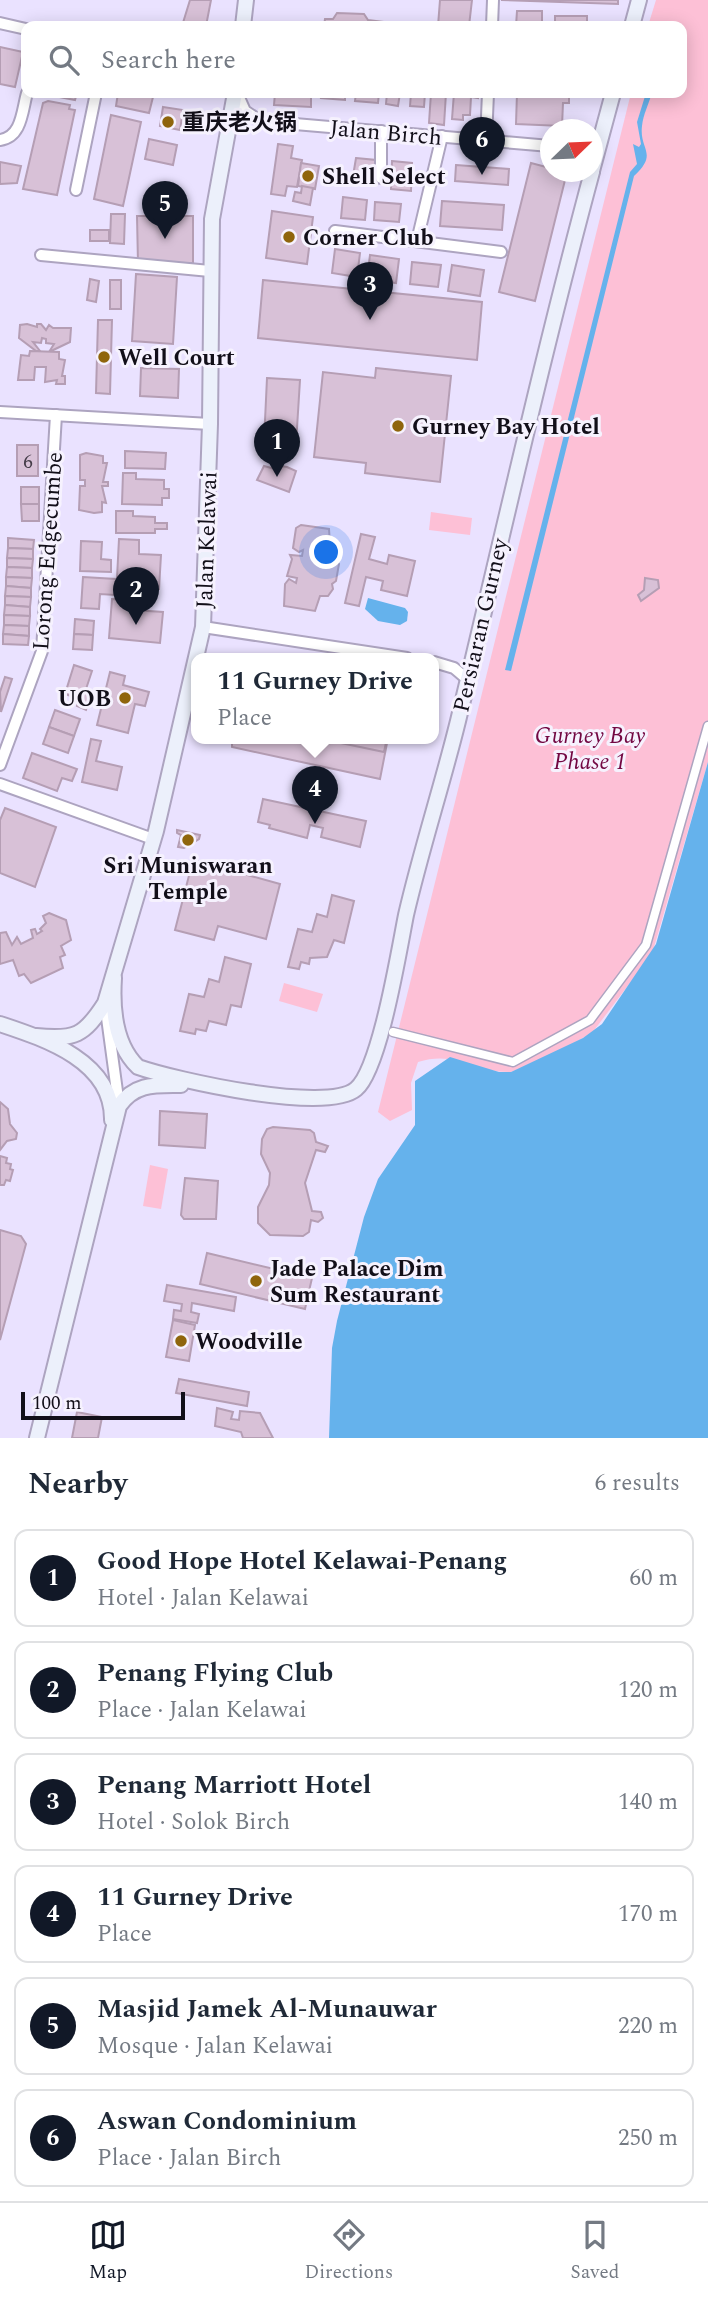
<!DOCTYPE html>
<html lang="en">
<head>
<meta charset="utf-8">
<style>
	body { margin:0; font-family:Spectral,"Noto Sans SC",serif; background:#f2f2f3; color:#1f2937 }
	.compass { position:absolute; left:540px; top:119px; width:63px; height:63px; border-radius:50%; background:#fff; box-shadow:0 4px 18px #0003; rotate:67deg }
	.scale { position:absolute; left:21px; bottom:18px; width:164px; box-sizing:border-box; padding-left:7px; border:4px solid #120f19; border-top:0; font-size:19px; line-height:24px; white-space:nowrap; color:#120f19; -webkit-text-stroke:5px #f6f2fe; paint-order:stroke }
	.you { position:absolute; left:327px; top:553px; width:24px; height:24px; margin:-18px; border:5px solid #fff; border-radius:50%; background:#1a73e8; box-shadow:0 0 0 10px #1a73e833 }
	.badge { display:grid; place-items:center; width:46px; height:46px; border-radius:50%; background:#111827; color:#fff; font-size:23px; font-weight:700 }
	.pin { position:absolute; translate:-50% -58px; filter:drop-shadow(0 2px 4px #0008) }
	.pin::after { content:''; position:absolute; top:37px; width:24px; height:21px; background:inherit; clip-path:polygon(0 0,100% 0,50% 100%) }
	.popup { position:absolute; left:191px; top:653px; width:248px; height:91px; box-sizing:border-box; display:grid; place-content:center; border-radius:14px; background:#fff; filter:drop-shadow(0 2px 5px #0005); font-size:23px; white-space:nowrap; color:#747a83 }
	.popup b { font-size:26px; color:#1f2937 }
	.popup::after { content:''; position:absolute; left:50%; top:100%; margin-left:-14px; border:14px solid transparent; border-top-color:#fff }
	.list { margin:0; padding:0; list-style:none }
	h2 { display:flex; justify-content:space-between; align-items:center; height:91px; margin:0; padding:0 28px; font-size:30px }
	h2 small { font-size:23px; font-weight:400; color:#747a83 }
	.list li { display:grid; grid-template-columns:46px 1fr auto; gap:21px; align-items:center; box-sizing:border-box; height:98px; margin:0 14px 14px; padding:0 14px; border:2px solid #e0e1e3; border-radius:14px }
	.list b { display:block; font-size:26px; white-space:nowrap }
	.list p { margin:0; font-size:23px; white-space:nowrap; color:#747a83 }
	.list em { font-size:23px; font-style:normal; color:#747a83 }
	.icon { flex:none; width:38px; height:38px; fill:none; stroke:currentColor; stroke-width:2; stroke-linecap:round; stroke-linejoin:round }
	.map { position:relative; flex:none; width:708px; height:1438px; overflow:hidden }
	.search { position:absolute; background:#fff; box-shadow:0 4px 18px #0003; left:21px; right:21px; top:21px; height:77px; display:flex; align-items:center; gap:18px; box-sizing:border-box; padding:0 24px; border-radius:14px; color:#747a83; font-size:26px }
	.sheet { height:763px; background:#fff }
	nav { display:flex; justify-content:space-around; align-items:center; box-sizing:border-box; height:98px; border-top:2px solid #e0e1e3; background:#fff; font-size:19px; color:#747a83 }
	nav a { display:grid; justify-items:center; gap:4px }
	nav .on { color:#111827 }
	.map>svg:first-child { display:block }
</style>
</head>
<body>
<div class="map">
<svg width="708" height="1438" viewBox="0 0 708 1438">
	<rect width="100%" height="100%" fill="#eae2ff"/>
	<g fill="#fdc0d6">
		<path d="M656,0H708V762L652,954L592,1033L542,1060L511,1072C475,1073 456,1050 418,1062L411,1083L412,1110L390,1121L378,1112L631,93H682V26H648Z"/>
		<polygon points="431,512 472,518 470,535 429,530"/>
		<polygon points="284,983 323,994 317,1012 279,1001"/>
		<polygon points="150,1165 168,1169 161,1209 143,1206"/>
	</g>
	<g fill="#65b2ec">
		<path d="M646,93H652C649,103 643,115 642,126C639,150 659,153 634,176L511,671L505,670L630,172L637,164L633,144L639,147L641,144L637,122Z"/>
		<polygon points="368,598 405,608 408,612 407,621 400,625 378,621 365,609"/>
		<polygon points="708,762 708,1438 329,1438 332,1348 337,1321 364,1217 378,1179 415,1125 415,1081 450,1057 499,1072 511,1072 583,1038 602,1024 656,944"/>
	</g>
	<g fill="#d8c1d7" stroke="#b59eb4" stroke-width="2">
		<polygon points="190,0 211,0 206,26 182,26"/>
		<polygon points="440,0 472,0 469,26 438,26"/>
		<polygon points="501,0 618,0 618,4"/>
		<polygon points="517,11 542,11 542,26 516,26"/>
		<polygon points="337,13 364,14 368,20 383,22 383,26 324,26 325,19 333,19"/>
		<rect x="555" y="16" width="32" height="10"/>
		<polygon points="0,47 23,52 15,87 0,84"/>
		<polygon points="39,93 77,93 75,100"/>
		<polygon points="118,93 154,93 149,113 116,106"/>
		<polygon points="275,93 311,93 311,107 274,105"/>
		<polygon points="322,93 345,93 345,100 321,98"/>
		<polygon points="356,93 379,93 378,103 355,101"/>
		<polygon points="387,93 400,93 398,106 386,104"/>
		<polygon points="411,93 425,93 424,107 410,106"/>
		<polygon points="431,93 446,93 444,125 429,123"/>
		<polygon points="454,93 478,93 478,98 471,97 470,115 463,115 463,120 452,119"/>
		<polygon points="517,93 569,93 569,103 563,103 562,126 516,124"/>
		<polygon points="48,101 70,105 69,109 75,110 57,195 23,189 43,103"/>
		<polygon points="163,107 183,110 180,130 160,126"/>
		<polygon points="111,115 141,122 123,206 94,199"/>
		<polygon points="149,139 177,145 173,165 145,159"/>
		<polygon points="278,144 293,146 291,158 302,160 297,187 287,186 285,196 271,194"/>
		<polygon points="356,158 376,160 373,179 353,176"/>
		<polygon points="392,161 412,163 411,191 391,189"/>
		<polygon points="0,162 21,166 17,183 0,184"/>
		<polygon points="301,163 319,166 315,189 298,186"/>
		<polygon points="531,163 550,168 550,172 567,172 535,301 499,292"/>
		<polygon points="456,165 509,169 508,185 455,181"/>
		<polygon points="302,186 313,188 310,205 293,201 295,192 301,193"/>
		<polygon points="343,197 367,200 365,220 341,218"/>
		<polygon points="442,201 504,205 502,230 440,226"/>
		<polygon points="375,202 401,204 399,222 374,220"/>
		<polygon points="272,211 313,217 307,264 266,258"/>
		<polygon points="111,214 125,214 124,244 110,243"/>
		<polygon points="137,216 193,216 193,263 138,263"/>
		<rect x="90" y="230" width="19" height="11"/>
		<polygon points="335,249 360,253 357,277 332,273"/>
		<polygon points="370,255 399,259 396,283 367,279"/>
		<polygon points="412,262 441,265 438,287 410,284"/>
		<polygon points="452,265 484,270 480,296 448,291"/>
		<polygon points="136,274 177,277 173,344 132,341"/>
		<polygon points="90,279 99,281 96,302 87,300"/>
		<rect x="110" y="280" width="11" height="29"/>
		<polygon points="263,280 482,302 477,360 258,338"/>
		<polygon points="98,320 112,320 110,394 96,393"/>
		<polygon points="27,324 37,327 37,324 41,324 46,330 49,325 53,328 71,328 70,342 49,352 54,344 46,343 46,339 42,338 41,343 33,342 40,351 36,351 19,338 20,325"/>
		<polygon points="30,351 59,352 59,359 65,360 62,376 65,376 65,384 56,384 57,380 45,382 46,367 35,367 34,380 18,380 21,355 29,356"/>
		<polygon points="141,368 179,369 178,398 140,396"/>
		<polygon points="376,368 451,376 440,482 365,473 366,463 314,457 323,372 375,378"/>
		<polygon points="267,378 300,380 296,444 264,442"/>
		<rect x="17" y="445" width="21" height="31"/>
		<polygon points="125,451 166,453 165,469 125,468"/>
		<polygon points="86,453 103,456 103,463 107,463 103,482 108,482 108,486 102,486 106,503 102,502 102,512 94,513 79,510 80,486 85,486 85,480 80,480 80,455"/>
		<polygon points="264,466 279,470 281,466 287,467 296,471 289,492 257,480"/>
		<polygon points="123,473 136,473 136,479 164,480 164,489 169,489 169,498 162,498 162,505 122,504"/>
		<rect x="21" y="487" width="18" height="17"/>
		<polygon points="21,504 39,504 39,521 22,521"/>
		<polygon points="116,511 133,511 133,516 155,517 155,523 167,523 167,529 155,529 155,533 116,533"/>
		<polygon points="301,525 329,529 330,544 337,549 339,556 335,561 339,564 336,581 332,584 333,589 328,596 320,596 315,611 284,606 285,584 289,579 296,583 297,578 287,576 292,559 290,555 302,556 303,550 299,552 293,548 296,528"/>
		<polygon points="361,534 375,537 369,559 387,564 389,555 415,561 407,596 381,590 383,581 366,577 359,606 345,603"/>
		<polygon points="8,538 34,540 33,549 8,548"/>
		<polygon points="119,539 139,540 139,554 161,555 159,589 138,588 139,580 117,578"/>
		<polygon points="81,541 102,542 101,559 111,560 111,572 80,571"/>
		<polygon points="8,548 33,549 33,559 7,558"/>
		<polygon points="7,558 33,559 32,568 7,567"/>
		<polygon points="7,567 32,568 32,578 6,577"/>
		<polygon points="6,577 32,578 31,588 6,586"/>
		<polygon points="83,577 116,579 115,595 100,594 99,609 81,608"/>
		<polygon points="645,578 658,580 659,588 641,601 638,595 644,590"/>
		<polygon points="6,586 31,588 31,597 5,596"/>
		<polygon points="5,596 31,597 30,607 5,605"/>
		<polygon points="112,599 133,601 133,610 163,612 160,643 109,638"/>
		<polygon points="5,605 30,607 30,616 4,615"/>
		<polygon points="4,615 30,616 29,626 4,625"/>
		<polygon points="75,619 94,621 93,635 74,634"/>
		<polygon points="4,625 29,626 29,636 3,634"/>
		<polygon points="3,634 29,636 28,645 3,644"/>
		<polygon points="74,634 93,635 92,650 73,649"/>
		<polygon points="74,665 92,671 86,689 92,691 86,710 77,706 79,699 65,694"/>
		<polygon points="110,672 125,676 123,685 149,692 145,706 135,704 128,733 97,725"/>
		<polygon points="5,677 12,679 1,712 0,692"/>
		<polygon points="55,710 80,719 74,736 49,727"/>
		<polygon points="49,727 74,736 68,753 43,744"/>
		<polygon points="232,738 388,738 380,779 232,747"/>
		<polygon points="317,738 387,738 384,752"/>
		<polygon points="91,739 101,741 96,761 122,767 117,790 82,782"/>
		<polygon points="32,753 77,769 72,781 62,778 57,791 23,778"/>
		<polygon points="263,799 366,821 360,847 321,837 323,828 310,825 307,838 269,828 270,825 258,822"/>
		<polygon points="5,808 56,827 35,887 0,873 0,820"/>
		<polygon points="177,830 200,835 199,839 184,848 178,847 181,835 177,833"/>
		<polygon points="193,860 280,884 266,939 218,926 214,940 175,930"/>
		<polygon points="332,895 354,901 344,943 334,940 327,957 310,958 309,964 301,962 299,969 288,967 298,929 312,932 317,914 327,917"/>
		<polygon points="49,913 66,920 71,940 61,946 65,955 60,957 63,968 31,983 24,974 19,976 13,960 0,964 0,933 6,932 12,945 17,937 21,944 33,938 31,930 35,929 37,934 42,931 40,929 46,923 43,916"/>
		<polygon points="225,957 251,964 241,1007 231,1005 226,1025 209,1021 206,1031 196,1029 195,1034 180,1031 189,994 204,997 209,979 219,982"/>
		<polygon points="0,1102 8,1109 10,1124 17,1133 16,1139 7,1141 0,1150"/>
		<polygon points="160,1111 207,1114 205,1148 159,1145"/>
		<polygon points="273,1127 310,1130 314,1133 316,1142 328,1146 325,1152 316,1150 305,1183 312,1211 321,1212 323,1218 318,1222 311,1220 309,1232 303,1236 270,1235 258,1223 258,1207 269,1185 270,1173 261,1154 262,1139 267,1129"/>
		<polygon points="0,1156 7,1158 6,1163 11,1164 10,1169 13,1170 10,1181 6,1180 4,1185 0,1185"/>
		<polygon points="185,1178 218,1181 216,1219 184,1219 181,1215"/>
		<polygon points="0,1230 21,1236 26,1244 0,1340"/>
		<polygon points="207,1253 312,1278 305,1309 200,1284"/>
		<polygon points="167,1285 236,1297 234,1311 192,1303 191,1312 199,1314 197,1323 173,1319 174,1310 181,1311 182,1304 164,1301"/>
		<polygon points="173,1320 195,1325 189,1361 166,1357"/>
		<polygon points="179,1379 249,1392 247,1406 176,1393"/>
		<polygon points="217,1408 233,1412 231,1419 239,1420 240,1411 260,1413 273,1438 243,1438 241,1432 215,1426"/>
		<polygon points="77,1412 102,1417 98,1438 72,1438"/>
	</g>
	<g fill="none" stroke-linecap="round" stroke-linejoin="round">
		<g stroke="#ada4c0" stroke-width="11">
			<polyline id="pedestrian" points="393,1032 513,1062 590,1020 646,945 708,726"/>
		</g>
		<g stroke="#ada4c0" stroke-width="14">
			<g id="minor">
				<polyline points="0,23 26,29"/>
				<polyline points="492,26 493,0"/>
				<polyline points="237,93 245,111 260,121 550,146"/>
				<polyline points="381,131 381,178"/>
				<path d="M0,140C22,137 22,111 27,93"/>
				<polyline points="486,140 488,93"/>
				<polyline points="76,190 96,93"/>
				<polyline points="335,231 501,252"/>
				<polyline points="417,241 442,136"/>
				<polyline points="41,255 210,271"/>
				<polyline points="0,412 210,424"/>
				<polyline points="203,627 407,658"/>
				<polyline points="434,662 454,668 467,679"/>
				<polyline points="0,765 42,651 56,415"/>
				<polyline points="0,784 153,839"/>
				<polyline points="105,1003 119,1106"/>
			</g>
		</g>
		<g stroke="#ada4c0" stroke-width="18">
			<g id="secondary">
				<polyline points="243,26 246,0"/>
				<polyline points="632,26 639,0"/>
				<polyline points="592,171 613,93"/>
				<path d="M114,978C112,1008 115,1045 138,1067C175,1080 327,1114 356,1089C380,1069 399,950 406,915C421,850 442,786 458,721C502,538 543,354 592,172"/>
				<path d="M0,1024C45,1039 113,1061 112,1120"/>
				<path d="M36,1036C75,1040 84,1036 105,1003L156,831L203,627L210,424L212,219L235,93"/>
				<path d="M37,1438L119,1106C135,1083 155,1085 181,1085"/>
			</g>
		</g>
		<use href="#pedestrian" stroke="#fff" stroke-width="8"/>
		<use href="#minor" stroke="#fff" stroke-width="10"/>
		<use href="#secondary" stroke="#ecf0fb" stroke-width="14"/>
	</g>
	<g fill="#8f650c" stroke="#f6f2fe" stroke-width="2.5">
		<circle cx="168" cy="122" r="7"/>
		<circle cx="308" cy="176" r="7"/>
		<circle cx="289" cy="237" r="7"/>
		<circle cx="104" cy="357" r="7"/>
		<circle cx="398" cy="426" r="7"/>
		<circle cx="125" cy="698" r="7"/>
		<circle cx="188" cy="840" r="7"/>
		<circle cx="256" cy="1281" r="7"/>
		<circle cx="181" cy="1341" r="7"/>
	</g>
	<g text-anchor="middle" stroke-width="6" stroke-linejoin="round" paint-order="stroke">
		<g font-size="19" fill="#443c48">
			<text x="28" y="468">6</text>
		</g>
		<g font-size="23" font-weight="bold" fill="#120f19" stroke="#f6f2fe" text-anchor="start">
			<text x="182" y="130">重庆老火锅</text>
			<text x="322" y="184">Shell Select</text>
			<text x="303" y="245">Corner Club</text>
			<text x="118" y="365">Well Court</text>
			<text x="412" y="434">Gurney Bay Hotel</text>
			<text x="111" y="706" text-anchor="end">UOB</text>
			<text x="188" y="873" text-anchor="middle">Sri Muniswaran<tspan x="188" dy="26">Temple</tspan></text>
			<text x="270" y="1276">Jade Palace Dim<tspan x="270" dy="26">Sum Restaurant</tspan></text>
			<text x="195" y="1349">Woodville</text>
		</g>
		<g font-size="23" fill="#120f19" stroke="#f6f2fe">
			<text transform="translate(386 132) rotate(5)" y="8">Jalan Birch</text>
			<text transform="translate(206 540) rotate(-88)" y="8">Jalan Kelawai</text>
			<text transform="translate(47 551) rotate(-86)" y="8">Lorong Edgecumbe</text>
			<text transform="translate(480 625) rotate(-77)" y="8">Persiaran Gurney</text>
		</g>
		<g font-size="23" font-style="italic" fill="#720742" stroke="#f6f2fe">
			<text x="590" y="743">Gurney Bay<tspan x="590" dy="26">Phase 1</tspan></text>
		</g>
	</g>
</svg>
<svg class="compass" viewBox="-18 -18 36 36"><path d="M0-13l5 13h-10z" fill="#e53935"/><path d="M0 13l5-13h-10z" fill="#747a83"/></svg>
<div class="scale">100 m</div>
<div class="you"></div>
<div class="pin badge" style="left:277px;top:477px">1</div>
<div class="pin badge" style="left:136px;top:625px">2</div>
<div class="pin badge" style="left:370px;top:320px">3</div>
<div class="pin badge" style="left:315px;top:824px">4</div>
<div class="popup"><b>11 Gurney Drive</b>Place</div>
<div class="pin badge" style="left:165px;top:239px">5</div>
<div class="pin badge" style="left:482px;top:175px">6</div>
<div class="search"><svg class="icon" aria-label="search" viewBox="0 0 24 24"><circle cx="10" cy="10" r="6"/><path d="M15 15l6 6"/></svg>Search here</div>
</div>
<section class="sheet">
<h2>Nearby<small>6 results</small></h2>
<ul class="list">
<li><span class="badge">1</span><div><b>Good Hope Hotel Kelawai-Penang</b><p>Hotel · Jalan Kelawai</p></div><em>60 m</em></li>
<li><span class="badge">2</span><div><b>Penang Flying Club</b><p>Place · Jalan Kelawai</p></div><em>120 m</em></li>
<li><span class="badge">3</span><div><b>Penang Marriott Hotel</b><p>Hotel · Solok Birch</p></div><em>140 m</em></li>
<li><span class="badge">4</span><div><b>11 Gurney Drive</b><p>Place</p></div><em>170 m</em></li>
<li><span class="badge">5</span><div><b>Masjid Jamek Al-Munauwar</b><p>Mosque · Jalan Kelawai</p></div><em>220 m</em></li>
<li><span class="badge">6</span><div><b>Aswan Condominium</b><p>Place · Jalan Birch</p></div><em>250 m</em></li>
</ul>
</section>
<nav>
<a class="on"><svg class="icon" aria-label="map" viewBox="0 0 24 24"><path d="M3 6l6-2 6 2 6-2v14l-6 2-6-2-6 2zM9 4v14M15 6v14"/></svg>Map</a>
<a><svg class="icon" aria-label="directions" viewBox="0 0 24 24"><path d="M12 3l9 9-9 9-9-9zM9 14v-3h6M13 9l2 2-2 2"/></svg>Directions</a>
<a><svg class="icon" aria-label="saved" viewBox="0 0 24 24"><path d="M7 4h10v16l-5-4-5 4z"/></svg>Saved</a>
</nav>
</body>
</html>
